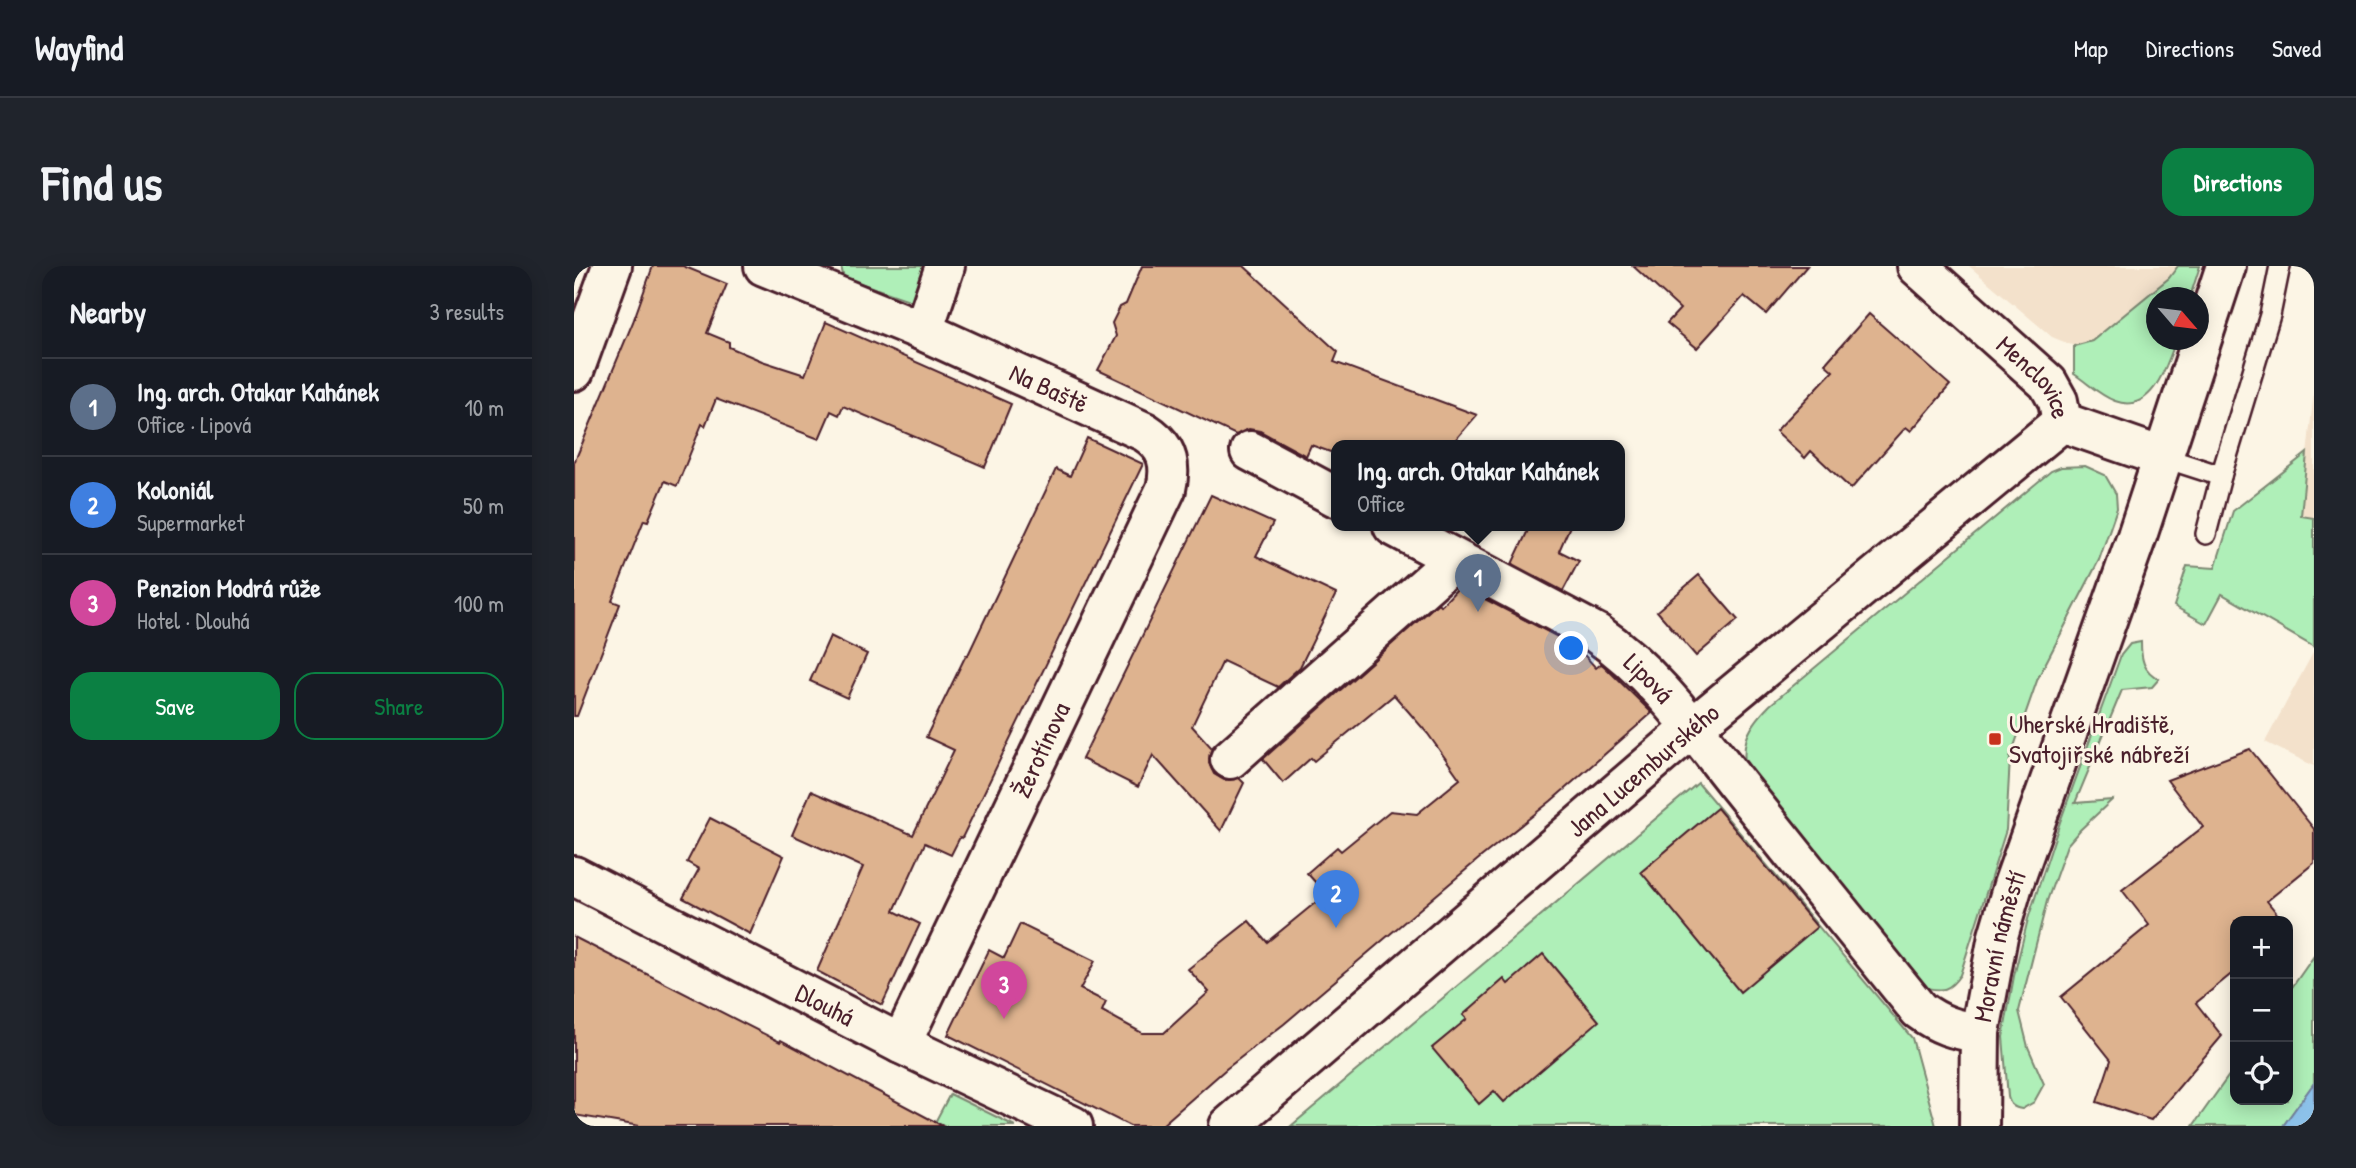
<!DOCTYPE html>
<html lang="en">
<head>
<meta charset="utf-8">
<style>
	body { margin:0; font-family:"Patrick Hand",sans-serif; background:#20242c; color:#f1f3f6 }
	.controls { position:absolute; right:21px; bottom:21px; display:grid; overflow:hidden; border-radius:14px; box-shadow:0 4px 18px #0003 }
	.controls button { width:63px; height:63px; display:grid; place-items:center; padding:0; border:0; border-bottom:2px solid #363941; background:#171b24; color:#f1f3f6; font:35px sans-serif }
	.compass { position:absolute; left:1572px; top:21px; width:63px; height:63px; border-radius:50%; background:#171b24; box-shadow:0 4px 18px #0003; rotate:118deg }
	.you { position:absolute; left:998px; top:383px; width:24px; height:24px; margin:-18px; border:5px solid #fff; border-radius:50%; background:#1a73e8; box-shadow:0 0 0 10px #1a73e833 }
	.badge { display:grid; place-items:center; width:46px; height:46px; border-radius:50%; background:#0b8043; color:#fff; font-size:23px; font-weight:700 }
	.pin { position:absolute; translate:-50% -58px; filter:drop-shadow(0 2px 4px #0008) }
	.pin::after { content:''; position:absolute; top:37px; width:24px; height:21px; background:inherit; clip-path:polygon(0 0,100% 0,50% 100%) }
	.popup { position:absolute; left:757px; top:174px; width:294px; height:91px; box-sizing:border-box; display:grid; place-content:center; border-radius:14px; background:#171b24; filter:drop-shadow(0 2px 5px #0005); font-size:23px; white-space:nowrap; color:#9ea1a6 }
	.popup b { font-size:26px; color:#f1f3f6 }
	.popup::after { content:''; position:absolute; left:50%; top:100%; margin-left:-14px; border:14px solid transparent; border-top-color:#171b24 }
	.list { margin:0; padding:0; list-style:none }
	h2 { display:flex; justify-content:space-between; align-items:center; height:91px; margin:0; padding:0 28px; font-size:30px }
	h2 small { font-size:23px; font-weight:400; color:#9ea1a6 }
	.list li { display:grid; grid-template-columns:46px 1fr auto; gap:21px; align-items:center; box-sizing:border-box; height:98px; padding:0 28px; border-top:2px solid #363941 }
	.list b { display:block; font-size:26px; white-space:nowrap }
	.list p { margin:0; font-size:23px; white-space:nowrap; color:#9ea1a6 }
	.list em { font-size:23px; font-style:normal; color:#9ea1a6 }
	.actions { display:flex; gap:14px; padding:21px 28px }
	.actions a { flex:1; padding:16px 0; border:2px solid #0b8043; border-radius:21px; text-align:center; font-size:24px; color:#0b8043 }
	.actions .main { background:#0b8043; color:#fff }
	.icon { flex:none; width:38px; height:38px; fill:none; stroke:currentColor; stroke-width:2; stroke-linecap:round; stroke-linejoin:round }
	.map { position:relative; flex:none; width:1740px; height:860px; overflow:hidden; border-radius:21px }
	header { display:flex; align-items:center; gap:42px; box-sizing:border-box; height:98px; padding:0 35px; background:#171b24; border-bottom:2px solid #363941 }
	header strong { font-size:33px }
	nav { display:flex; gap:38px; margin-inline-start:auto; font-size:24px }
	.intro { display:flex; align-items:center; justify-content:space-between; box-sizing:border-box; height:168px; padding:0 42px }
	h1 { margin:0; font-size:49px }
	.button { padding:18px 32px; border-radius:21px; background:#0b8043; color:#fff; font-size:24px; font-weight:700 }
	main { display:flex; gap:42px; padding:0 42px }
	aside { flex:1; background:#171b24; border-radius:21px; box-shadow:0 4px 18px #0003 }
	.map>svg:first-child { display:block }
</style>
</head>
<body>
<header>
<strong>Wayfind</strong>
<nav><a>Map</a><a>Directions</a><a>Saved</a></nav>
</header>
<div class="intro"><h1>Find us</h1><a class="button">Directions</a></div>
<main>
<aside>
<h2>Nearby<small>3 results</small></h2>
<ul class="list">
<li><span class="badge" style="background:#5c6f8a">1</span><div><b>Ing. arch. Otakar Kahánek</b><p>Office · Lipová</p></div><em>10 m</em></li>
<li><span class="badge" style="background:#3f7fe0">2</span><div><b>Koloniál</b><p>Supermarket</p></div><em>50 m</em></li>
<li><span class="badge" style="background:#d1479c">3</span><div><b>Penzion Modrá růže</b><p>Hotel · Dlouhá</p></div><em>100 m</em></li>
</ul>
<div class="actions"><a class="main">Save</a><a>Share</a></div>
</aside>
<div class="map">
<svg width="1740" height="860" viewBox="0 0 1740 860">
	<rect width="100%" height="100%" fill="#fcf5e5"/>
	<filter id="ink" filterUnits="userSpaceOnUse"><feTurbulence type="fractalNoise" baseFrequency=".0143" numOctaves="2"/><feDisplacementMap in="SourceGraphic" scale="14" xChannelSelector="R" yChannelSelector="G"/><feConvolveMatrix kernelMatrix="1 2 1 2 8 2 1 2 1" color-interpolation-filters="sRGB"/></filter>
	<g filter="url(#ink)">
		<g fill="#f3e1cb">
			<polygon points="1395,0 1604,0 1595,12 1518,75 1500,80 1478,71"/>
			<polygon points="1740,125 1740,252 1726,251"/>
			<polygon points="1740,385 1740,500 1691,476"/>
		</g>
		<g fill="#afefb8" stroke="#7c8772" stroke-width="2">
			<polygon points="267,0 356,0 342,33 338,35 274,13 269,9"/>
			<path d="M1604,0H1626L1616,31L1582,32V74H1602C1593,99 1578,149 1541,135C1525,129 1514,117 1500,108V80L1518,75L1595,12Z"/>
			<polygon points="1733,187 1727,250 1740,252 1740,381 1648,328 1632,358 1600,340 1613,300 1641,302 1659,245"/>
			<path d="M1511,200L1531,209L1542,228L1543,242L1525,294L1464,412L1436,492L1432,564L1386,709C1373,728 1367,724 1346,721L1174,516C1166,481 1170,465 1196,439L1477,205L1487,201Z"/>
			<path d="M1567,376C1567,393 1569,405 1585,413L1578,421L1548,424L1501,537L1538,534L1506,564L1493,579L1473,635L1445,745L1454,781L1470,818L1460,836L1448,843C1440,842 1436,839 1434,831L1429,771L1440,710L1454,653L1486,556L1547,389L1556,378Z"/>
			<polygon points="1124,517 1338,772 1362,860 717,860"/>
			<polygon points="1740,690 1740,817 1709,860 1619,860 1661,801 1661,834 1714,834 1714,727"/>
			<polygon points="376,828 441,860 359,860"/>
		</g>
		<polygon fill="#8cc1e9" stroke="#72809d" stroke-width="2" points="1740,817 1740,860 1709,860"/>
		<g fill="#deb38f" stroke="#4a1f2b" stroke-width="2">
			<polygon points="79,0 109,0 153,18 133,67 155,76 155,81 188,95 231,109 252,56 437,138 411,201 269,140 265,149 257,145 245,173 142,133 131,160 128,158 103,220 91,215 74,255 70,254 38,335 46,338 3,450 0,450 0,197 59,56"/>
			<polygon points="568,0 670,0 764,86 760,96 903,149 876,180 762,180 762,188 737,179 732,190 686,165 675,163 662,169 524,104 542,70 538,57 546,41 552,38"/>
			<polygon points="1059,0 1233,0 1192,48 1170,30 1123,82 1093,57 1106,43"/>
			<polygon points="1295,48 1376,119 1337,165 1332,161 1277,223 1237,185 1231,192 1202,165 1259,105 1251,98"/>
			<polygon points="513,172 569,198 388,572 386,571 377,589 351,577 320,645 346,658 308,739 243,705 289,601 218,569 237,525 339,569 380,484 352,471 392,389 394,389 482,203 496,210"/>
			<polygon points="637,229 699,257 682,290 762,328 726,401 704,421 649,395 618,460 638,482 635,497 640,508 650,514 665,512 670,517 647,565 579,489 564,521 508,493"/>
			<polygon points="956,260 996,260 985,285 1005,295 989,325 938,298"/>
			<polygon points="1125,309 1164,354 1122,390 1083,345"/>
			<polygon points="886,320 1003,381 1022,402 1027,398 1030,400 1078,447 977,535 907,591 710,758 652,803 587,860 556,860 374,769 415,684 430,692 446,658 521,695 506,723 532,736 528,745 568,767 590,767 635,726 614,703 675,655 693,676 752,628 733,607 763,581 767,585 816,545 843,548 886,513 854,468 820,429 740,495 737,492 709,517 689,493 864,337 867,340"/>
			<polygon points="256,370 293,388 273,432 236,415"/>
			<polygon points="1676,483 1740,563 1740,597 1693,635 1709,655 1661,655 1661,705 1622,737 1648,770 1577,854 1523,836 1537,794 1487,731 1575,659 1548,624 1629,561 1593,514"/>
			<polygon points="1143,542 1243,661 1166,726 1067,606"/>
			<polygon points="136,552 210,590 176,668 109,632 125,603 113,596"/>
			<polygon points="0,671 206,776 207,774 369,860 66,860 0,849"/>
			<polygon points="969,688 1025,755 930,836 920,825 905,838 858,782 893,753 889,749 930,713 934,718"/>
		</g>
		<g fill="none" stroke-linecap="round" stroke-linejoin="round">
			<g stroke="#4a1f2b" stroke-width="24">
				<g id="lane">
					<polyline points="1588,191 1647,210 1696,49 1706,0"/>
					<polyline points="1632,268 1647,210"/>
				</g>
			</g>
			<g stroke="#4a1f2b" stroke-width="44">
				<g id="street">
					<path id="s1" d="M190,0L349,65L571,166C593,180 598,198 592,223L327,778"/>
					<path id="s2" d="M1343,0L1474,117L1484,135L1488,156L1588,191"/>
					<polyline points="349,65 371,0"/>
					<polyline points="0,105 38,0"/>
					<polyline points="676,185 762,231"/>
					<path id="s3" d="M819,260L1022,367C1081,407 1123,468 1167,523C1226,597 1285,670 1345,744C1364,758 1382,765 1406,766"/>
					<polyline points="656,493 868,305 875,290"/>
					<path id="s4" d="M0,610L327,778L499,860"/>
					<path id="s5" d="M655,860L1118,462L1488,156"/>
					<path id="s6" d="M1405,860L1406,766L1424,670L1439,619L1563,270L1652,0"/>
				</g>
			</g>
			<use href="#lane" stroke="#fcf5e5" stroke-width="19"/>
			<use href="#street" stroke="#fcf5e5" stroke-width="38"/>
		</g>
	</g>
	<rect fill="#c8321e" stroke="#fcf5e5" stroke-width="2.5" x="1414" y="466" width="14" height="14" rx="3.5"/>
	<g text-anchor="middle" stroke-width="6" stroke-linejoin="round" paint-order="stroke">
		<g font-size="26" fill="#4a1f2b" stroke="#fcf5e5">
			<text dy="9" stroke="none"><textPath href="#s2" startOffset="163">Menclovice</textPath></text>
			<text dy="9" stroke="none"><textPath href="#s1" startOffset="310">Na Baště</textPath></text>
			<text dy="9" stroke="none"><textPath href="#s3" startOffset="299">Lipová</textPath></text>
			<text transform="translate(467 484) rotate(-65)" y="9">Žerotínova</text>
			<text dy="9" stroke="none"><textPath href="#s5" startOffset="546">Jana Lucemburského</textPath></text>
			<text dy="9" stroke="none"><textPath href="#s6" startOffset="182">Moravní náměstí</textPath></text>
			<text dy="9" stroke="none"><textPath href="#s4" startOffset="282">Dlouhá</textPath></text>
		</g>
		<g font-size="26" fill="#4a1f2b" stroke="#fcf5e5" text-anchor="start">
			<text x="1435" y="467">Uherské Hradiště,<tspan x="1435" dy="30">Svatojiřské nábřeží</tspan></text>
		</g>
	</g>
</svg>
<div class="controls">
<button>+</button>
<button>−</button>
<button><svg class="icon" aria-label="locate" viewBox="0 0 24 24"><circle cx="12" cy="12" r="6"/><path d="M12 2v4M12 18v4M2 12h4M18 12h4"/></svg></button>
</div>
<svg class="compass" viewBox="-18 -18 36 36"><path d="M0-13l5 13h-10z" fill="#e53935"/><path d="M0 13l5-13h-10z" fill="#9ea1a6"/></svg>
<div class="you"></div>
<div class="pin badge" style="left:904px;top:346px;background:#5c6f8a">1</div>
<div class="popup"><b>Ing. arch. Otakar Kahánek</b>Office</div>
<div class="pin badge" style="left:762px;top:662px;background:#3f7fe0">2</div>
<div class="pin badge" style="left:430px;top:753px;background:#d1479c">3</div>
</div>
</main>
</body>
</html>
